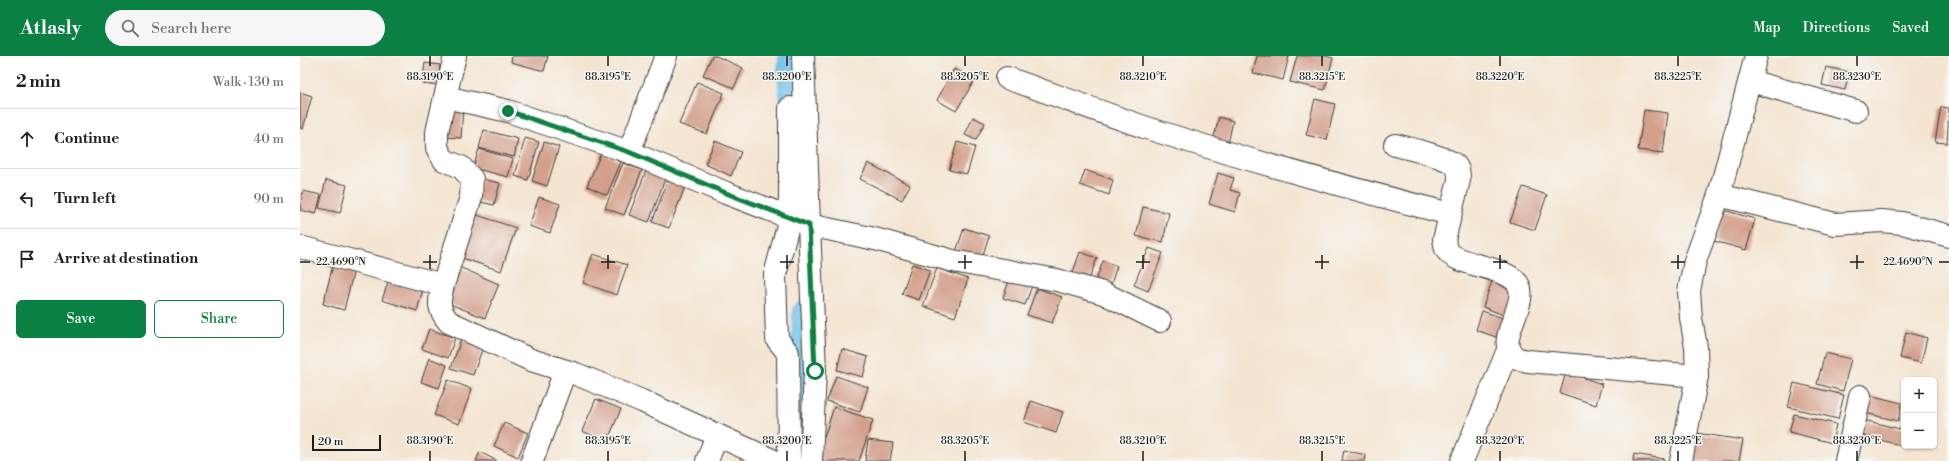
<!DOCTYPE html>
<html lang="en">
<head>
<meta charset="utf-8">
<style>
	body { margin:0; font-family:"Libre Bodoni",serif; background:#f6f6f6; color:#202124 }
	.controls { position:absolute; right:12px; bottom:12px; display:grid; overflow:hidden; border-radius:6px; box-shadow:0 1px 3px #0004 }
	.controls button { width:36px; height:36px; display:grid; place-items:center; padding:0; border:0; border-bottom:1px solid #e0e0e0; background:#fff; color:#202124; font:20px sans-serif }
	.scale { position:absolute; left:12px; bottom:10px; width:69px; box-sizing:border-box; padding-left:4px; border:2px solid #1c1c1c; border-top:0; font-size:11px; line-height:14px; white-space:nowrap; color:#1c1c1c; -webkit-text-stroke:3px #f6f6f2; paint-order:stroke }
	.stop { position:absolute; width:12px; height:12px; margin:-9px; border:3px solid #0b8043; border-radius:50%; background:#fff }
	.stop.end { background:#0b8043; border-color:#fff; box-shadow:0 1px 4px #0008 }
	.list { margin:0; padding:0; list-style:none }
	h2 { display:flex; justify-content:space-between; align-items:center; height:52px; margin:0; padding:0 16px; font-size:17px }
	h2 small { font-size:13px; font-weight:400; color:#757577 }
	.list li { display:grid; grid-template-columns:26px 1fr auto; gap:12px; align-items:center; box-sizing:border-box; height:60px; padding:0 16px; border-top:1px solid #e0e0e0 }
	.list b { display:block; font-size:15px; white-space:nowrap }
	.list em { font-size:13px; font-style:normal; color:#757577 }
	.actions { display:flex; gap:8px; padding:12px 16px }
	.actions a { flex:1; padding:9px 0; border:1px solid #0b8043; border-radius:6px; text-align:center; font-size:14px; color:#0b8043 }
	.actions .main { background:#0b8043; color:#fff }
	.icon { flex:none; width:22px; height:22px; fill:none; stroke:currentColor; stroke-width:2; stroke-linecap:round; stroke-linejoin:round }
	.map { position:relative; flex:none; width:1649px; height:405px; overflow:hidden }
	header { display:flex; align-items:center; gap:24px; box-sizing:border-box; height:56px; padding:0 20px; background:#0b8043; color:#fff }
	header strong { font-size:19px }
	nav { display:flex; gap:22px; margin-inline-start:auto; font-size:14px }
	.search { width:280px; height:36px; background:#f6f6f6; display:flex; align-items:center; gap:10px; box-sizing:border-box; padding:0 14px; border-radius:22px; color:#757577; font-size:15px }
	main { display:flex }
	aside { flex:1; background:#fff }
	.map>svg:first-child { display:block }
</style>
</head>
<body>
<header>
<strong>Atlasly</strong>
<div class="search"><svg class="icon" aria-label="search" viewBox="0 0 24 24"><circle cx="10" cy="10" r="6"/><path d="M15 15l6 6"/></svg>Search here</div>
<nav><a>Map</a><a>Directions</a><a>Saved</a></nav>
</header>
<main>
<aside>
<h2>2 min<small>Walk · 130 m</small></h2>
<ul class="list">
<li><svg class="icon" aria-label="ahead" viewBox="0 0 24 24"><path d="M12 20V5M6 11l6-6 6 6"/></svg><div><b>Continue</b></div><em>40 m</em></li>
<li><svg class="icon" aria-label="left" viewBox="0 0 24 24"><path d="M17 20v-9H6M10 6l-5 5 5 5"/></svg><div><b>Turn left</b></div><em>90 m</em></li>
<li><svg class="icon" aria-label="arrive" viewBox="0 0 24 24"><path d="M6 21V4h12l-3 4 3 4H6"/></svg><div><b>Arrive at destination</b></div></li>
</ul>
<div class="actions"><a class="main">Save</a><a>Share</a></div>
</aside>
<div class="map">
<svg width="1649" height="405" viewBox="0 0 1649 405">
	<rect width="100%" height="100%" fill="#f6f6f2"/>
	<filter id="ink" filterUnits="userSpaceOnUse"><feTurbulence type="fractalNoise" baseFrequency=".025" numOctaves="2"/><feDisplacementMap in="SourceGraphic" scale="8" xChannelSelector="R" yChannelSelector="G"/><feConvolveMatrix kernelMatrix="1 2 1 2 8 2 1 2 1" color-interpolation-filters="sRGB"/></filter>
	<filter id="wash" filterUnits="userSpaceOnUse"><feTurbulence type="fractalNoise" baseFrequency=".012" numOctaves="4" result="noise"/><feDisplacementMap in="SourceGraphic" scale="16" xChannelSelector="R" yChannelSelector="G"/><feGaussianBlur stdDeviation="0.9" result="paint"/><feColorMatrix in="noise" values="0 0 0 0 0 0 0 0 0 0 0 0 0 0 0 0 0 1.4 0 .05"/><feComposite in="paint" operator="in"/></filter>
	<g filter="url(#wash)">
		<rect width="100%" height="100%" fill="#f4e5d1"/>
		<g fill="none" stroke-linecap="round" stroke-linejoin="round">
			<g stroke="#6dbfe9" stroke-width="24">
				<polyline points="490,0 489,17 493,73"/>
				<polyline points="488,400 501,367 504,256"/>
			</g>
		</g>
		<g id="blocks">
			<g fill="#d4a08c">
				<polygon points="212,0 248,0 244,15 211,6"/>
				<polygon points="412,0 416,0 443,12 434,32 403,19"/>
				<polygon points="957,0 989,0 983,24 953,17"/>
				<polygon points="997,0 1025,0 1033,2 1025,34 990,26"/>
				<polygon points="125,7 140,9 138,29 122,27"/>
				<polygon points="1526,11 1549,16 1545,34 1522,29"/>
				<polygon points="654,13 674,25 656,55 637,44"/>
				<polygon points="397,26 424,37 407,78 379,68"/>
				<polygon points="0,36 12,40 3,73 0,72"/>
				<polygon points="1015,43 1035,48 1027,84 1006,79"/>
				<polygon points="146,49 163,50 161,82 144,81"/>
				<polygon points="1641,51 1649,52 1647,87 1635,86"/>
				<polygon points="1344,54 1368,57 1363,97 1338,94"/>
				<polygon points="673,61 685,67 676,84 665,79"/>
				<polygon points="919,61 933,65 927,92 912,88"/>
				<polygon points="184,74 218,83 214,101 179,92"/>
				<polygon points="225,82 239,86 228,124 215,120"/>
				<polygon points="415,85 441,96 431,120 405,108"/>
				<polygon points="244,86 259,91 247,130 232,125"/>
				<polygon points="657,86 675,91 667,118 649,114"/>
				<polygon points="179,93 213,103 208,121 173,112"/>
				<polygon points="301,97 321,106 307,139 287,130"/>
				<polygon points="323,107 342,114 324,159 305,152"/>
				<polygon points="568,107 610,129 602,144 560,123"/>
				<polygon points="785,114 813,124 809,139 780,129"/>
				<polygon points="346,115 365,123 349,166 329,159"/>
				<polygon points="918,117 934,122 930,134 940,137 935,156 909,148"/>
				<polygon points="182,123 200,127 194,149 176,145"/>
				<polygon points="26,124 47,129 40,157 19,152"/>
				<polygon points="368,124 385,131 369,172 352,166"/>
				<polygon points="1223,131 1247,139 1235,174 1210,166"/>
				<polygon points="3,135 21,139 16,158 0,154"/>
				<polygon points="239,141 260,148 250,177 229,170"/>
				<polygon points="843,151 869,157 863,186 836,180"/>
				<polygon points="1423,154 1455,163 1446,194 1414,185"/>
				<polygon points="174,158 216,172 201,215 159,201"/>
				<polygon points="664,172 689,180 681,205 656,196"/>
				<polygon points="849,192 863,197 848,235 834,229"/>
				<polygon points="780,196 797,202 789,224 772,219"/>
				<polygon points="293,198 327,209 317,239 283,227"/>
				<polygon points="803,205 817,210 809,234 794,229"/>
				<polygon points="612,208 630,214 619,244 602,238"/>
				<polygon points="33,209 54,214 44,254 23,248"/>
				<polygon points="159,211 199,228 185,262 145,246"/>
				<polygon points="637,212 668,223 655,261 623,250"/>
				<polygon points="711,219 733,227 725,249 703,242"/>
				<polygon points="89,223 123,233 117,255 82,244"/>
				<polygon points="1192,225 1216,233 1206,260 1183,251"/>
				<polygon points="737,232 762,241 752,267 727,259"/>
				<polygon points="1182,255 1203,262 1196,281 1176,274"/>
				<polygon points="129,273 155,282 148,302 122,293"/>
				<polygon points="1606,276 1627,282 1621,307 1600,302"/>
				<polygon points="161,283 183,291 173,319 151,312"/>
				<polygon points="542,293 568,301 563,321 537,314"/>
				<polygon points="1525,297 1551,303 1543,335 1517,328"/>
				<polygon points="129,302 147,309 139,332 121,326"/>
				<polygon points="1266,316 1302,328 1296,349 1260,337"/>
				<polygon points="536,320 568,331 560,356 527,345"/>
				<polygon points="148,324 172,333 159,368 134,359"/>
				<polygon points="1494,327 1544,339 1538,363 1488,351"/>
				<polygon points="1565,338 1602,347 1598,365 1561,356"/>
				<polygon points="296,343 321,353 307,386 282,375"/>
				<polygon points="731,345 763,356 756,377 724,366"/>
				<polygon points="534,351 573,364 559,405 516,405"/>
				<polygon points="1494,358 1536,368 1532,387 1489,376"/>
				<polygon points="1560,363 1604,374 1600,389 1556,378"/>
				<polygon points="204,367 228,377 218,401 194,390"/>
				<polygon points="1396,377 1443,384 1439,405 1391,405"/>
				<polygon points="568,384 593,387 590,405 565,405"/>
				<polygon points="1044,394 1066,399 1065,405 1042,405"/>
				<polygon points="180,396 197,405 176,405"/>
				<polygon points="1334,398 1364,403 1364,405 1333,405"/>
			</g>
		</g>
	</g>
	<g filter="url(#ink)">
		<use href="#blocks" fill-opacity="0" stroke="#3c3a37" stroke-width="1"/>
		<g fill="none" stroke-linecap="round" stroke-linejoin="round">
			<g stroke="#3c3a37" stroke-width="24">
				<g id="minor">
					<path d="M707,22C753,38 800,56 847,72C947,104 1048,132 1150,158"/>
					<polyline points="1450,25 1556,55"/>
					<polyline points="145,41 155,0"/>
					<path d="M1095,89C1108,92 1147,101 1155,109C1159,113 1159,118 1159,124L1144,184C1145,187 1145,191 1146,193C1155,211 1209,209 1219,230C1228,249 1194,285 1214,300C1217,303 1224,304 1228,305L1397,320"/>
					<polyline points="329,96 366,0"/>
					<polyline points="1419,139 1535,168 1582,165 1602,167 1649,180"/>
					<polyline points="143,229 171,141 172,123 161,111 144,104 137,92 137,76 145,41 208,55 329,96 426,137 509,169 503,0"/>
					<polyline points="232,405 265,315"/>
					<polyline points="407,405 417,379"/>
					<polyline points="489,405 488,297 477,283 475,219 490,162 490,52"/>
					<polyline points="511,405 515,315 509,169 575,183 653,205 757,224 803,237 860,265"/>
					<polyline points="1162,405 1208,294"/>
					<polyline points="1381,405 1397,320 1396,291 1391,262 1389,235 1395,205 1419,139 1456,0"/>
					<polyline points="1546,405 1560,340"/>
				</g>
			</g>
			<g stroke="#3c3a37" stroke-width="24">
				<path id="tertiary" d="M0,191L143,229C139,246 137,252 149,266L231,304L276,318L342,345L474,405"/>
			</g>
			<use href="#minor" stroke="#fff" stroke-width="22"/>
			<use href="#tertiary" stroke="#fff" stroke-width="22"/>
		</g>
	</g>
	<g fill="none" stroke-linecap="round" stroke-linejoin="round" filter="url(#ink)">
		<polyline stroke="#0b8043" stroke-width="5" points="208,55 329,96 426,137 509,169 515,315"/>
	</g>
	<path fill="none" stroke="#1c1c1c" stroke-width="1.5" d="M130,0V10M308,0V10M487,0V10M665,0V10M843,0V10M1022,0V10M1200,0V10M1378,0V10M1557,0V10M130,199V213M308,199V213M487,199V213M665,199V213M843,199V213M1022,199V213M1200,199V213M1378,199V213M1557,199V213M0,206H10M123,206H137M301,206H315M480,206H494M658,206H672M836,206H850M1015,206H1029M1193,206H1207M1371,206H1385M1550,206H1564M1639,206H1649M130,395V405M308,395V405M487,395V405M665,395V405M843,395V405M1022,395V405M1200,395V405M1378,395V405M1557,395V405"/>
	<g font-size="10" text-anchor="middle" fill="#1c1c1c" stroke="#f6f6f2" stroke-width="3" stroke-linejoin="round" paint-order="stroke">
		<text x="130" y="24">88.3190°E</text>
		<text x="308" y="24">88.3195°E</text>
		<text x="487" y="24">88.3200°E</text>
		<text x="665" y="24">88.3205°E</text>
		<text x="843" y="24">88.3210°E</text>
		<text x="1022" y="24">88.3215°E</text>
		<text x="1200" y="24">88.3220°E</text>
		<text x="1378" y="24">88.3225°E</text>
		<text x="1557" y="24">88.3230°E</text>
		<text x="41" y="209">22.4690°N</text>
		<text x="1608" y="209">22.4690°N</text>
		<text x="130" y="388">88.3190°E</text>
		<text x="308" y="388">88.3195°E</text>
		<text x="487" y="388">88.3200°E</text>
		<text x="665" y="388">88.3205°E</text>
		<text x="843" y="388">88.3210°E</text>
		<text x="1022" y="388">88.3215°E</text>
		<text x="1200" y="388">88.3220°E</text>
		<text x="1378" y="388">88.3225°E</text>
		<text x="1557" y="388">88.3230°E</text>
	</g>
</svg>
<div class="controls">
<button>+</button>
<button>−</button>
</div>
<div class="scale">20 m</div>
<div class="stop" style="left:515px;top:315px"></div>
<div class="stop end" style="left:208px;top:55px"></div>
</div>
</main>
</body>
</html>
